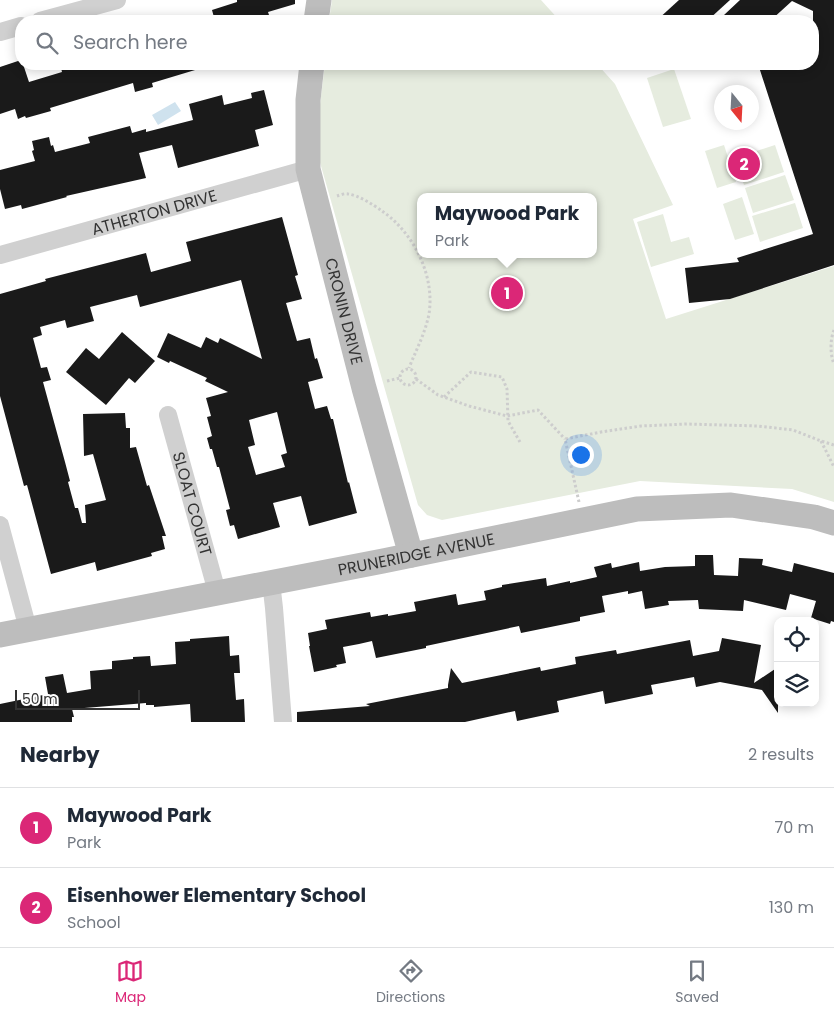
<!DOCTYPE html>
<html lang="en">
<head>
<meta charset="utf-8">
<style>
	body { margin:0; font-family:Poppins,sans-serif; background:#f6f6f7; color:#1f2937 }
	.controls { position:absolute; right:15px; bottom:15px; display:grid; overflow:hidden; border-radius:10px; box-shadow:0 2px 12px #0003 }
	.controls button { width:45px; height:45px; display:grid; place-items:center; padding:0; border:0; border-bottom:1px solid #e0e1e3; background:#fff; color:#1f2937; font:25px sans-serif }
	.compass { position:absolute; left:714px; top:85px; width:45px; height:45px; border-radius:50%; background:#fff; box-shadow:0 2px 12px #0003; rotate:162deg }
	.scale { position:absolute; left:15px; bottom:12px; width:125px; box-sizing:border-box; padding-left:5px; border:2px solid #333; border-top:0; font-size:14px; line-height:18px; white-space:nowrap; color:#333; -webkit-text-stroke:4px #fff; paint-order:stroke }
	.you { position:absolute; left:580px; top:454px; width:18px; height:18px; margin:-12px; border:4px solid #fff; border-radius:50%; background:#1a73e8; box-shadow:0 0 0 8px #1a73e833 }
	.badge { display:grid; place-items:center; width:32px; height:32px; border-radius:50%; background:#db2777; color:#fff; font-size:16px; font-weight:700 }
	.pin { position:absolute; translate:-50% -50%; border:2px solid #fff; box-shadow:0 1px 5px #0006 }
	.popup { position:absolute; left:417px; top:193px; width:180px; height:65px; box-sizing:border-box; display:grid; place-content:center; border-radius:10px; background:#fff; filter:drop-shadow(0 1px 4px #0005); font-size:16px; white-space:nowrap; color:#747a83 }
	.popup b { font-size:19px; color:#1f2937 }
	.popup::after { content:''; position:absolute; left:50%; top:100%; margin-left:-10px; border:10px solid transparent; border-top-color:#fff }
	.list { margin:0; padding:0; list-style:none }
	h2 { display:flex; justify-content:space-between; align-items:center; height:65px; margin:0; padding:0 20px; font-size:21px }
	h2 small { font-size:16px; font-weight:400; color:#747a83 }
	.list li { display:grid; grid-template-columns:32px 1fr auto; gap:15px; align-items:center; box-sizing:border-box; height:80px; padding:0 20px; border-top:1px solid #e0e1e3 }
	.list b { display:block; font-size:19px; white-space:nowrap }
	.list p { margin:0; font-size:16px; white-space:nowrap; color:#747a83 }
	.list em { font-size:16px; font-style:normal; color:#747a83 }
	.icon { flex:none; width:28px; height:28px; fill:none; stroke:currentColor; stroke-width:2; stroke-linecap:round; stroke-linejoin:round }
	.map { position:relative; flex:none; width:834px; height:722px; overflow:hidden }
	.search { position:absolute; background:#fff; box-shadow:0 2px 12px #0003; left:15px; right:15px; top:15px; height:55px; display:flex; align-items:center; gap:12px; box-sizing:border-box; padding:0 18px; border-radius:20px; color:#747a83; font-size:19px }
	.sheet { height:225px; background:#fff }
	nav { display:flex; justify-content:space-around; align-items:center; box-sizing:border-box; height:70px; border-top:1px solid #e0e1e3; background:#fff; font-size:14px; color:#747a83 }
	nav a { display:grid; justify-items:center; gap:2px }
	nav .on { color:#db2777 }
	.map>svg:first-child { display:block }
</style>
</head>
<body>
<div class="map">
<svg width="834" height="722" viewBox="0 0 834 722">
	<rect width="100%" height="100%" fill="#fff"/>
	<g fill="#e6ecdf" fill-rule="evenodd">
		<polygon points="332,0 541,0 560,21 329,21"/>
		<path d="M325,64H597L615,84L673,205L633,219L666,319L834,266V502L792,489L640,481L442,520L427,515L418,505L315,145ZM421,197H593V254H421Z"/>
		<polygon points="674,69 691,119 663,127 647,78"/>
		<polygon points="724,145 736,182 717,188 705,151"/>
		<polygon points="775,145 784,172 744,185 735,158"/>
		<polygon points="785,175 794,200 753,213 745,188"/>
		<polygon points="742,197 754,234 735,240 723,204"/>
		<polygon points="795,203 803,228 760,242 752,216"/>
		<polygon points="663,214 671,242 689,237 694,254 651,267 637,222"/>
	</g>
	<polygon fill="#cfe2ee" points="175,102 181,111 158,125 152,115"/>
	<g fill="#1a1a1a" fill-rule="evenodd">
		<polygon points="237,0 295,0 295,4 268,12 271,21 215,21 212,10 237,2"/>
		<polygon points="679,0 730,0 707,21 656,21"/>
		<polygon points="740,0 834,0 834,265 730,299 689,303 685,268 739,262 737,258 813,234 758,64 813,64 813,11 792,1 770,21 730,21 724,15"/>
		<polygon points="21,60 21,64 23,64 29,82 62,72 60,64 204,64 205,67 152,83 153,87 135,92 133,83 50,108 51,111 26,118 25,116 18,119 15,109 0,114 0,67"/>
		<polygon points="264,90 273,125 255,130 259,146 178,168 172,145 139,153 146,178 66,196 67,197 22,209 21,205 5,209 0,189 0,170 35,161 32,151 34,150 32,141 49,137 51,146 53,145 55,152 90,143 88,137 130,126 132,133 146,129 146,132 193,120 189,104 222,95 224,105 252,98 251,93"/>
		<path d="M282,217L298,275L295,276L302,299L286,303L297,341L310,338L315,359L317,358L323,378L308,382L315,409L327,406L331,419H333L348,483L349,482L357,513L309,526L301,496L273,503L280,527L238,539L234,525L230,526L226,510L230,509L219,467H217L212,449H210L207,438L212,436L207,417L211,416L206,398L228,392L205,381L207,378L170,361L169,363L157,357L168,333L201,348L206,337L218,343L220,338L262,359L241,280L140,307L137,295L90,307L94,321L67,328L65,320L40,327L42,335L33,338L41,368L47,367L51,380L43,382L65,462L70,481L68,482L75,508H78L82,523H86L85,505L106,500L93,454L84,456L83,414L125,413L126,428H130V448L136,447L147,486L149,485L166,536H162L165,549L151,553L152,556L97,571L95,562L51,574L27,485L24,486L0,396V294L46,281L45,279L146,253L151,272L191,261L186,242ZM277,412L287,453L281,455L285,467L256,475L248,447L255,445L249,420Z"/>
		<polygon points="122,332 155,361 135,383 129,378 106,405 66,372 86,348 99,359"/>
		<polygon points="695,555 713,555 714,575 738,576 739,558 763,559 762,565 792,572 794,563 834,573 834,622 831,621 830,624 811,618 816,601 790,594 786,610 744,600 743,611 699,609 698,600 668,601 669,605 645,609 642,591 628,594 628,591 602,596 605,612 580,617 580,621 521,633 519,626 426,646 426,648 376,658 372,641 359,644 343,647 346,663 336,665 337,667 314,672 309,646 310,646 308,633 327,629 325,620 370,612 371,617 388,614 388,616 416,611 414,602 456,594 458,605 486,600 484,591 502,587 502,585 546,578 547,586 570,581 570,583 597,577 594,567 611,563 612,568 639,562 640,571 665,567 695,566"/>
		<polygon points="229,636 230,656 239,655 240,673 234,673 236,700 244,699 245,722 191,722 190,704 154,707 154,705 146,705 146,703 72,709 74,717 72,717 72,722 0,722 0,704 48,694 45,677 63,674 67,693 91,689 90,671 112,669 112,661 133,659 133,657 150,656 151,666 176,664 175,642 190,641 190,639"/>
		<polygon points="722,638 761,645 754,683 778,667 778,713 762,690 720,682 696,687 694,677 651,685 653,694 605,704 603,691 557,701 559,712 517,721 515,711 465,722 297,722 297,712 370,706 366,704 448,688 448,685 451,668 462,683 540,667 541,671 576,664 575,657 616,650 617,654 690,640 693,656 719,651"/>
	</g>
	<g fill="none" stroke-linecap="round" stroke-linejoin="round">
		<g stroke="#cdcdcd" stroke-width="3" stroke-dasharray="2.5 2.5" stroke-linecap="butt">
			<path d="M337,196C340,195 345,193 348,194C358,195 374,205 382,211C414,233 435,276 429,314C425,334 416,350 409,368"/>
			<path d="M834,330C830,340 830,354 834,364"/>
			<circle cx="408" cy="377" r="8"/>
			<polyline points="416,379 438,395 469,406 507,416 538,410 565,439"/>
			<polyline points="387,381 400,378"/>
			<polyline points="444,397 471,372 502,377 507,389 508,421 520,442"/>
			<polyline points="821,441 834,467"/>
			<polyline points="579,502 565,439 601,432 641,426 687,424 758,426 793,430 821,441 834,445"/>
		</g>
		<g stroke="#d0d0d0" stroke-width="18">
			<polyline points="40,21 117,0"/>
			<polyline points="0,32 21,26"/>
			<path id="s1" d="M0,255L308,169"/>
			<path id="s2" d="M168,415L217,592"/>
			<polyline points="0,525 28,629"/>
			<polyline points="271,582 274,608 283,722"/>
		</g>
		<g stroke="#bdbdbd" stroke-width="25">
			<polyline points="316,21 319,0"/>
			<path id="s3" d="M312,64L308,100V169L364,388L411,555"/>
			<path id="s4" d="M0,635L383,561L637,509L731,505L814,517L834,523"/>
		</g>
	</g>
	<g text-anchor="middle" stroke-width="5" stroke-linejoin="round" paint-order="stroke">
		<g font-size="16" fill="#333" stroke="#fff">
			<text dy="6" stroke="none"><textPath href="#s1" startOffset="160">ATHERTON DRIVE</textPath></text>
			<text dy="6" stroke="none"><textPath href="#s3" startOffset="252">CRONIN DRIVE</textPath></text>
			<text dy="6" stroke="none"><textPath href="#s2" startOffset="92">SLOAT COURT</textPath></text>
			<text dy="6" stroke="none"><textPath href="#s4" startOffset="424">PRUNERIDGE AVENUE</textPath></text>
		</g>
	</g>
</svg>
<div class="controls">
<button><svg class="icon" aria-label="locate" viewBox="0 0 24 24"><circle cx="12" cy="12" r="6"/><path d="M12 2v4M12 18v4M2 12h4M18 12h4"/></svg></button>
<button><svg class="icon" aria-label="layers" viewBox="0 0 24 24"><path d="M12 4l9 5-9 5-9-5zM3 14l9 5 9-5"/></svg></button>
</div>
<svg class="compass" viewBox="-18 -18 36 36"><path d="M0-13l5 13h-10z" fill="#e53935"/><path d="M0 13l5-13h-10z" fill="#747a83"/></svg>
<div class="scale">50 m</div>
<div class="you"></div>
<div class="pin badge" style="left:507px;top:293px">1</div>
<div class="popup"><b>Maywood Park</b>Park</div>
<div class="pin badge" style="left:744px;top:164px">2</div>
<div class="search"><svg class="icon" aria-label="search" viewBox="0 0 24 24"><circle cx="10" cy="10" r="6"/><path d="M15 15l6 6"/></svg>Search here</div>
</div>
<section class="sheet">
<h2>Nearby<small>2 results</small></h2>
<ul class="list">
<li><span class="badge">1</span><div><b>Maywood Park</b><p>Park</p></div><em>70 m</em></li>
<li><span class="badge">2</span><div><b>Eisenhower Elementary School</b><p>School</p></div><em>130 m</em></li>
</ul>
</section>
<nav>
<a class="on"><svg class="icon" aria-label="map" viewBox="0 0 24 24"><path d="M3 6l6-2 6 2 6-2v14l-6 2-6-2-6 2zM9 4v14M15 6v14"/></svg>Map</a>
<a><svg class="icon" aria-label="directions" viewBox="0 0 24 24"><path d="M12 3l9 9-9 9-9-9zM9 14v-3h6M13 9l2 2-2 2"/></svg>Directions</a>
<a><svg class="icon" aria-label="saved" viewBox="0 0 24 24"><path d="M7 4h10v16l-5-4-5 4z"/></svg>Saved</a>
</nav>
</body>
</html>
